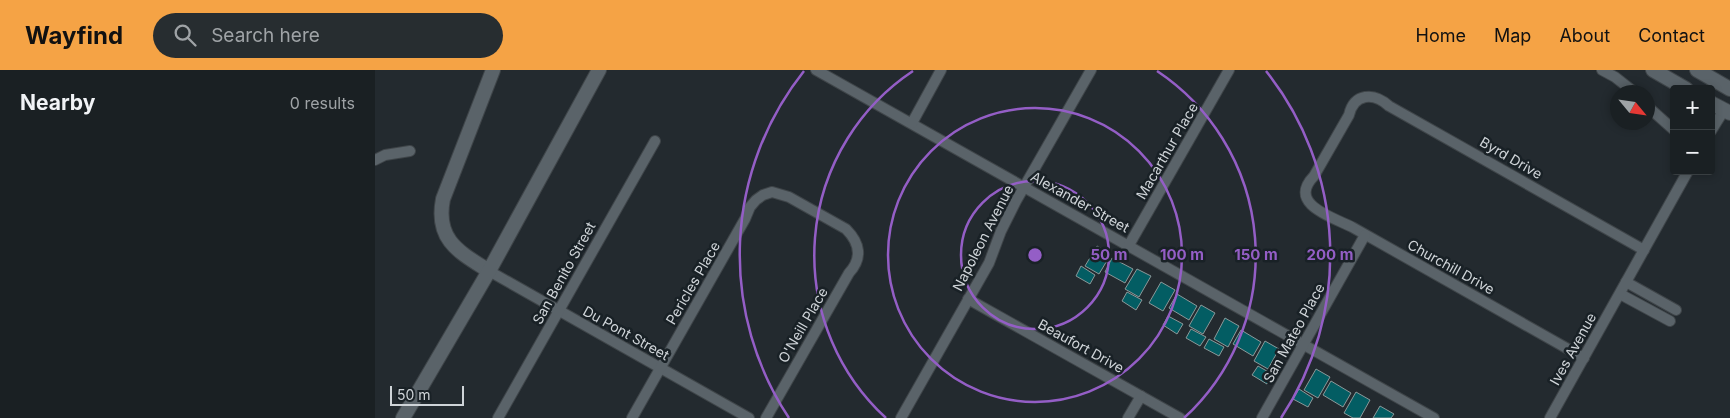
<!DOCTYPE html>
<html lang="en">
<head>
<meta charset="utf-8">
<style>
	body { margin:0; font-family:Inter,sans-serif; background:#272d30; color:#f1f3f6 }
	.controls { position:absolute; right:15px; top:15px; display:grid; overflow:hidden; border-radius:5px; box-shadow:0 2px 8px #0003 }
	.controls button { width:45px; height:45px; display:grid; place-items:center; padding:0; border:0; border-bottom:1px solid #383e41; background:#1a2023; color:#f1f3f6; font:25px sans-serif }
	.compass { position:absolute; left:1235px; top:15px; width:45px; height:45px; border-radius:50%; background:#1a2023; box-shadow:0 2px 8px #0003; rotate:119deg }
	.scale { position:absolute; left:15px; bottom:12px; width:74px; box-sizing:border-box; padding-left:5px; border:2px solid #cfd4d8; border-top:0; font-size:14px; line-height:18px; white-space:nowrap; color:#cfd4d8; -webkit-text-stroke:4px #192126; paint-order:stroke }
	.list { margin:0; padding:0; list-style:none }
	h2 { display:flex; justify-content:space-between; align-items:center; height:65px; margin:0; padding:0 20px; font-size:21px }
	h2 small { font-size:16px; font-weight:400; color:#9fa3a6 }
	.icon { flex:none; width:28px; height:28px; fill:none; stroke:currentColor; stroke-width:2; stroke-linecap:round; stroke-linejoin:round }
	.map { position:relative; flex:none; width:1355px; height:348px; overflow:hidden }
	header { display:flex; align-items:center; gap:30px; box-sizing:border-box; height:70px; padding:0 25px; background:#f5a345; color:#111 }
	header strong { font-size:24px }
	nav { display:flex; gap:28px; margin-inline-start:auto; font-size:18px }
	.search { width:350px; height:45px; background:#272d30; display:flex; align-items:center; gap:12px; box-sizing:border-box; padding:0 18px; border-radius:28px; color:#9fa3a6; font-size:19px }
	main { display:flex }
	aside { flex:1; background:#1a2023 }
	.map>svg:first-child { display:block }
</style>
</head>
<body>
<header>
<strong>Wayfind</strong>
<div class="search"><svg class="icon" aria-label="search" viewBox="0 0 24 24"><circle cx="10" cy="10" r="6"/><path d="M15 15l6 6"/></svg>Search here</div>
<nav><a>Home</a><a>Map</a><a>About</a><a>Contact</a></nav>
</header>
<main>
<aside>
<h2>Nearby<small>0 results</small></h2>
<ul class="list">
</ul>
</aside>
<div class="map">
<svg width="1355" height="348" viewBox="0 0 1355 348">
	<rect width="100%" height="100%" fill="#232a2f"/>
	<g fill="#035d63" stroke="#8b9899">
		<polygon points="722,176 736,184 724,204 710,196"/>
		<polygon points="737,188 758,199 750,213 730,202"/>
		<polygon points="706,196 720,205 715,214 701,206"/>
		<polygon points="762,199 776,206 764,227 750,219"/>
		<polygon points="786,212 800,220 788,241 774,233"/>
		<polygon points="752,222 767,230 761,240 747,231"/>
		<polygon points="802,224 822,236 814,250 794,238"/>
		<polygon points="826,235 840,243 828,264 814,256"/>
		<polygon points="793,246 808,254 802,264 788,255"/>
		<polygon points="850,248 864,256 853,277 839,269"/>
		<polygon points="816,259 831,267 825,276 811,268"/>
		<polygon points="866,260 886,272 878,286 858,274"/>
		<polygon points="834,269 849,277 844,286 829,278"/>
		<polygon points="890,271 904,279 893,299 879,291"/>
		<polygon points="883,296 897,304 892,314 877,305"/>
		<polygon points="941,299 955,307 943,328 929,320"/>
		<polygon points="956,311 976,323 968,337 948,325"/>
		<polygon points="924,319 938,328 933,337 918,329"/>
		<polygon points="981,322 995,330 985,348 978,348 969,343"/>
		<polygon points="1005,336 1019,344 1016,348 998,348"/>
	</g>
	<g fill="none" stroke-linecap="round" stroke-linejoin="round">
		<g stroke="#3f4549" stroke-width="12">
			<g id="street">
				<polyline points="441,0 1059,348"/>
				<polyline points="1227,0 1240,7 1259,22"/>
				<polyline points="1272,36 1299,60"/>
				<polyline points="537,53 566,0"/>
				<polyline points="1336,61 1349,40"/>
				<polyline points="0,90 10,85 35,81"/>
				<polyline points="754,175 854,0"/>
				<polyline points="114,201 374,348"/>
				<polyline points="1251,212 1301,240"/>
				<polyline points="1245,224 1295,251"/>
				<polyline points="593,229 805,348"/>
				<path d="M1209,288L977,157C957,147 912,134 939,106L974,45C979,23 999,22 1014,36L1269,180"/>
				<polyline points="123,348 280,71"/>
				<path d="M257,348L370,149L375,137L381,130L388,125L397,122L414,127L471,159C485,173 488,188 474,203L391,348"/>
				<polyline points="526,348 614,193 626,161 641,131 716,0"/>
				<polyline points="753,348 766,326"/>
				<polyline points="887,348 990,165"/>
				<polyline points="1175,348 1313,101"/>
			</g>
		</g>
		<g stroke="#3f4549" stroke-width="16">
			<g id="secondary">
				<polyline points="1278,0 1311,19"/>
				<polyline points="1322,0 1355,19"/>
				<polyline points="1336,33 1355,43"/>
				<path d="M114,201C84,182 60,170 68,129L118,0"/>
				<polyline points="28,348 114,201 224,0"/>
			</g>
		</g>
		<use href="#street" stroke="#5a6369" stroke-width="10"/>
		<use href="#secondary" stroke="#5a6369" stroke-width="14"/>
	</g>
	<g fill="none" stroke="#945ec6" stroke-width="2.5">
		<circle cx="660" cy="185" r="74"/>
		<circle cx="660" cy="185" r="147"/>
		<path d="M511 348A221 221 0 0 1 538 1M782 1A221 221 0 0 1 809 348"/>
		<path d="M414 348A295 295 0 0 1 429 1M891 1A295 295 0 0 1 906 348"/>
	</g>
	<g text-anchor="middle" stroke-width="5" stroke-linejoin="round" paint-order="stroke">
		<g font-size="14" fill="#cfd4d8" stroke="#192126">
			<text transform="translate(792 81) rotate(-60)" y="5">Macarthur Place</text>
			<text transform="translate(1136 88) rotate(30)" y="5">Byrd Drive</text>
			<text transform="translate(705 132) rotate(29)" y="5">Alexander Street</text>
			<text transform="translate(608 168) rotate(-63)" y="5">Napoleon Avenue</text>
			<text transform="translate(1076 197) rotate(29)" y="5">Churchill Drive</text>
			<text transform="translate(189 203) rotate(-61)" y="5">San Benito Street</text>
			<text transform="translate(318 213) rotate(-60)" y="5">Pericles Place</text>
			<text transform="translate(428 255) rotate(-60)" y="5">O'Neill Place</text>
			<text transform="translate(251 263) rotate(29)" y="5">Du Pont Street</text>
			<text transform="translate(919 263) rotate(-61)" y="5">San Mateo Place</text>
			<text transform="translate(706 276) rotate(29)" y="5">Beaufort Drive</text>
			<text transform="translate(1198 279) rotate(-61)" y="5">Ives Avenue</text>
		</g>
	</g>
	<circle cx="660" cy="185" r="8" fill="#945ec6" stroke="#192126" stroke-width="2.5"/>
	<g font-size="15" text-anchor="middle" font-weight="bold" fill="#945ec6" stroke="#192126" stroke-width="5" stroke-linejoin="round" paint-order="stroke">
		<text x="734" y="190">50 m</text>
		<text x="807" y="190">100 m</text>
		<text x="881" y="190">150 m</text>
		<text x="955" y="190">200 m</text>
	</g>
</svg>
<div class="controls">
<button>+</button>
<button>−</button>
</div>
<svg class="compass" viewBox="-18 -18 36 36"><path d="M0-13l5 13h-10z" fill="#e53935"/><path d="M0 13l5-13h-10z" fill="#9fa3a6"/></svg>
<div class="scale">50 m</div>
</div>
</main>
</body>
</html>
